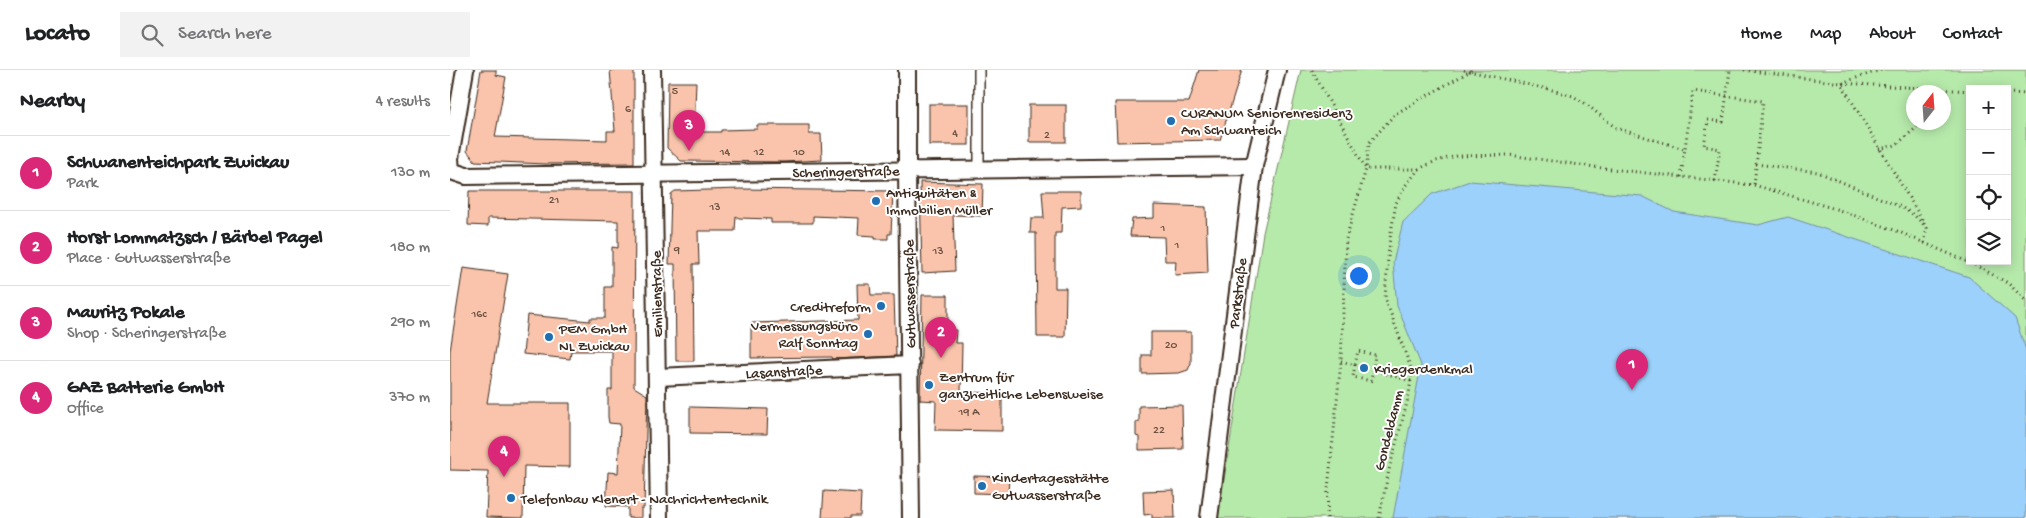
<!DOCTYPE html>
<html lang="en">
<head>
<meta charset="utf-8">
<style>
	body { margin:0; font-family:"Gochi Hand",sans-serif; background:#f2f2f2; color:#202124 }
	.controls { position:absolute; right:15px; top:15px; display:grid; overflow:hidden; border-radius:0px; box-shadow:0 2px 12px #0003 }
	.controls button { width:45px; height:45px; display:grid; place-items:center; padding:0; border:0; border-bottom:1px solid #e0e0e0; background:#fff; color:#202124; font:25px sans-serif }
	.compass { position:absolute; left:1456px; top:15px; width:45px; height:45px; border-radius:50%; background:#fff; box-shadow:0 2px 12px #0003; rotate:17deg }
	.you { position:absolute; left:908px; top:205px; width:18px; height:18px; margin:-12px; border:4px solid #fff; border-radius:50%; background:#1a73e8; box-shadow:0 0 0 8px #1a73e833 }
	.badge { display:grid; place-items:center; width:32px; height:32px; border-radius:50%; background:#db2777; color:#fff; font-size:16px; font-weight:700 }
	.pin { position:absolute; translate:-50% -41px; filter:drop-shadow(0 1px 2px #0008) }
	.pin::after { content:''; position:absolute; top:26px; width:18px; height:15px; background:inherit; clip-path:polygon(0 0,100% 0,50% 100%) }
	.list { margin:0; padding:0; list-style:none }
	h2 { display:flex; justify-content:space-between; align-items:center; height:65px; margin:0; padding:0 20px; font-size:21px }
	h2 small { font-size:16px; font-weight:400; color:#757577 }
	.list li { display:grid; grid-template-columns:32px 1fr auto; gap:15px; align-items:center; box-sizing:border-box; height:75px; padding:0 20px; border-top:1px solid #e0e0e0 }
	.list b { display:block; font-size:19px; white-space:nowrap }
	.list p { margin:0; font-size:16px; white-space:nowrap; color:#757577 }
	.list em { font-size:16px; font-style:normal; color:#757577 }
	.icon { flex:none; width:28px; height:28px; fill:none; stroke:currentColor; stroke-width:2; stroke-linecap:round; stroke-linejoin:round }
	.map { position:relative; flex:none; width:1576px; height:448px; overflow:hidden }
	header { display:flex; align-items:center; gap:30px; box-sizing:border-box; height:70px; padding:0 25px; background:#fff; border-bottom:1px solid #e0e0e0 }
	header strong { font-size:24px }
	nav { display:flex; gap:28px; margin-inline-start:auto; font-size:18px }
	.search { width:350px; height:45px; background:#f2f2f2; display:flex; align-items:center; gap:12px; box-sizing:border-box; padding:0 18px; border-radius:0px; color:#757577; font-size:19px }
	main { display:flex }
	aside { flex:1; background:#fff }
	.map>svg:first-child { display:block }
</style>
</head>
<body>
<header>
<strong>Locato</strong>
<div class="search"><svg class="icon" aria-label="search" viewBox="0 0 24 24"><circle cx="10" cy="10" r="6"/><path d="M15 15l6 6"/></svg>Search here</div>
<nav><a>Home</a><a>Map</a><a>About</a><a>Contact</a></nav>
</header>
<main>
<aside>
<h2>Nearby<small>4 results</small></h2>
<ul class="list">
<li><span class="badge">1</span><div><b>Schwanenteichpark Zwickau</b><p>Park</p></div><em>130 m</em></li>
<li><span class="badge">2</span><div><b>Horst Lommatzsch / Bärbel Pagel</b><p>Place · Gutwasserstraße</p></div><em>180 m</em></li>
<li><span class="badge">3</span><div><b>Mauritz Pokale</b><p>Shop · Scheringerstraße</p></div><em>290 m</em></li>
<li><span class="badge">4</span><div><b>GAZ Batterie GmbH</b><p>Office</p></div><em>370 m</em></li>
</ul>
</aside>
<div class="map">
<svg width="1576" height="448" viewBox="0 0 1576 448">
	<rect width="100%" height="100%" fill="#fff"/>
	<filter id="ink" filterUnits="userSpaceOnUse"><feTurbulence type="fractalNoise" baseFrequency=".02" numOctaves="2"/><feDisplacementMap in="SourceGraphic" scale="10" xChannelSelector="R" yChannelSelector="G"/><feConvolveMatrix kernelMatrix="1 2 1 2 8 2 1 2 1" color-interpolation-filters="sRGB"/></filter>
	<g filter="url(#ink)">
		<path fill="#b6eaab" stroke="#788a64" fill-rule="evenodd" d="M851,0H1576V448H768L813,163ZM1520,19H1557V191H1520ZM1464,22H1494V52H1464Z"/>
		<polygon fill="#9cd1fb" stroke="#758ea3" points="1020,111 1192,126 1224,142 1308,155 1338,147 1519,207 1565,248 1576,280 1576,448 943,448 971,295 947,236 943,192 953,152 982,124"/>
		<g fill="#f9c4ab" stroke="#3b2a1e">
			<polygon points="31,0 46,0 46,5 56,7 45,67 157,70 157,61 165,61 160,0 184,0 184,93 96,94 25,91 17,81"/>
			<polygon points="749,0 792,0 770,70 667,72 665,32 739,32"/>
			<polygon points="218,12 246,12 244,62 271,62 271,60 307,59 307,55 359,55 359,64 371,64 372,90 334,92 231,91 217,78"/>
			<rect x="479" y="34" width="40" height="41"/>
			<rect x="579" y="35" width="37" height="37"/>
			<polygon points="470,112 533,114 532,146 503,145 505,201 472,203"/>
			<polygon points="290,119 443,121 441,164 438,164 438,169 425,169 425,166 408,165 409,148 363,146 363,153 321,153 321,149 289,148 286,146 285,161 248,161 249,194 243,194 244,291 226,291 225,194 219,194 221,124 225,121"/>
			<polygon points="19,121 185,121 184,317 197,325 194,438 191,438 191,448 178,448 178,437 156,436 158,402 168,403 170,354 159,353 158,347 158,320 162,320 162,281 121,281 120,289 73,284 77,245 140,251 140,248 155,248 155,217 162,217 162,177 168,178 168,151 38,148 38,156 18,155"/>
			<polygon points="592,121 631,121 631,136 612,137 611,163 605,163 605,218 616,218 615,267 587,267 586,163 580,163 581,148 594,148"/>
			<polygon points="704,135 756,137 758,203 725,205 726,191 715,191 714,167 680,166 682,149 704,148"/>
			<polygon points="13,198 58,204 37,333 120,333 120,397 74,396 73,448 36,447 38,401 0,400 0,281"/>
			<polygon points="407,214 420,214 421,225 444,225 446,286 383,289 382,287 301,288 301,253 408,250"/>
			<polygon points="472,225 498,225 498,260 506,260 505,273 512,273 511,322 552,323 552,361 485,360 486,331 470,330"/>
			<polygon points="701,262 741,262 741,293 738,300 729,303 692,304 692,285 701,285"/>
			<polygon points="732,335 733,379 689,380 689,367 686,366 686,352 689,352 689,336"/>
			<polygon points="240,337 318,339 317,364 240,363"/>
			<polygon points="524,406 559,407 558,424 524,423"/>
			<polygon points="724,420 725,448 702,448 702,444 694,445 693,421"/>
			<polygon points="374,421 411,423 410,446 401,446 401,448 372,448"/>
		</g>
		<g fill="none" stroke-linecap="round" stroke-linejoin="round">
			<g stroke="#3b2a1e" stroke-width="12">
				<polyline id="lane" points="529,0 529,98"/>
			</g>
			<g stroke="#3b2a1e" stroke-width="20">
				<g id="street">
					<polyline points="15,0 0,88 1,101 16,106 804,96"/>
					<polyline points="202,0 209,448"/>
					<polyline points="457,0 457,100 461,448"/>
					<polyline points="208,307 460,295"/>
					<polyline points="759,448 804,96 827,0"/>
				</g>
			</g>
			<g stroke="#3b2a1e" stroke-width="3" stroke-dasharray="1 4" stroke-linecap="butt">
				<polyline points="862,0 916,99 969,99"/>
				<polyline points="1014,0 1102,20 1123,26 1136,34 1166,58 1234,79"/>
				<polyline points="1294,0 1391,13 1520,21"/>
				<polyline points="1431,0 1391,13 1477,158 1474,173"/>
				<polyline points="1557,23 1576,24"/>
				<polyline points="1429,79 1446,75 1473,52"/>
				<polyline points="1306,94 1368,102 1451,137 1464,145 1474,155"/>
				<polyline points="1231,107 1243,21 1313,31 1304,115"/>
				<polyline points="1265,111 1270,79 1254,76 1258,50 1273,52 1280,0"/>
				<polyline points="891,291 905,295 908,281 925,285 923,300 961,311"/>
				<polyline points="905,295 903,307 921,311 923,300"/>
				<polyline points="877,448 878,419 891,291 896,169 916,99 919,73 945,44 1022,0"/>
				<polyline points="929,448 939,400 959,325 962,301 935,228 939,174 946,133 955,116 969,99 986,91 1007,86 1059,85 1152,98 1304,115 1389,140 1447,161 1525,195 1558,213 1576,231"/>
			</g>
			<use href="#lane" stroke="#fff" stroke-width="9"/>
			<use href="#street" stroke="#fff" stroke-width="16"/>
		</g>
	</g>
	<g fill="#1f6fb2" stroke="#fff" stroke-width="2">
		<circle cx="721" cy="51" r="5"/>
		<circle cx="426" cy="131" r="5"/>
		<circle cx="431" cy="236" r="5"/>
		<circle cx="418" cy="264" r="5"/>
		<circle cx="99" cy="267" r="5"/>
		<circle cx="914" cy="298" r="5"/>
		<circle cx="479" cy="315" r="5"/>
		<circle cx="532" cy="416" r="5"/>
		<circle cx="61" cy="428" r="5"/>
	</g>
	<g text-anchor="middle" stroke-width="4" stroke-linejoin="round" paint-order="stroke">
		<g font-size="12" fill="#6a5041">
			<text x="225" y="24">5</text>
			<text x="178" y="42">6</text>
			<text x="505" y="66">4</text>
			<text x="597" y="68">2</text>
			<text x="275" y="85">14</text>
			<text x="309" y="85">12</text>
			<text x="349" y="85">10</text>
			<text x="104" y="133">21</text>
			<text x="265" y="140">13</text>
			<text x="713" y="161">1</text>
			<text x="727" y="178">1</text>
			<text x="227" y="183">9</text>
			<text x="488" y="184">13</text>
			<text x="29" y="247">16c</text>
			<text x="721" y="278">20</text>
			<text x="519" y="345">19 A</text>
			<text x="709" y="363">22</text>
		</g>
		<g font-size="15" fill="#3b2a1e" stroke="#fff" text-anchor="start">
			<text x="731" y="47">CURANUM Seniorenresidenz<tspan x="731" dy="17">Am Schwanteich</tspan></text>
			<text x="436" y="127">Antiquitäten &amp;<tspan x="436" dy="17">Immobilien Müller</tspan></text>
			<text x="421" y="241" text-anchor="end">Creditreform</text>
			<text x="408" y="260" text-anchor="end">Vermessungsbüro<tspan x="408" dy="17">Ralf Sonntag</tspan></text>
			<text x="109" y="263">PEM GmbH<tspan x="109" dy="17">NL Zwickau</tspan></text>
			<text x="924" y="303">Kriegerdenkmal</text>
			<text x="489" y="311">Zentrum für<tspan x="489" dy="17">ganzheitliche Lebensweise</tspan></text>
			<text x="542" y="412">Kindertagesstätte<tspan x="542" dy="17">Gutwasserstraße</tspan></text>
			<text x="71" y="433">Telefonbau Klenert - Nachrichtentechnik</text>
		</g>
		<g font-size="15" fill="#3b2a1e" stroke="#fff">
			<text transform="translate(396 101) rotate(-1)" y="5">Scheringerstraße</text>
			<text transform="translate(787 223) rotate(-83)" y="5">Parkstraße</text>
			<text transform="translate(206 224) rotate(-91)" y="5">Emilienstraße</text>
			<text transform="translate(459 224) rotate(-91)" y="5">Gutwasserstraße</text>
			<text transform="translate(334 301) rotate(-3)" y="5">Lasanstraße</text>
			<text transform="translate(938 360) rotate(-76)" y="5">Gondeldamm</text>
		</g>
	</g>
</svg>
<div class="controls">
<button>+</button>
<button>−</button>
<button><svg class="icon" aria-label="locate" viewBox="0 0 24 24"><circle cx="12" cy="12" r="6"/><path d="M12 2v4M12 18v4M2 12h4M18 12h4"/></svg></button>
<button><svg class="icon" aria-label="layers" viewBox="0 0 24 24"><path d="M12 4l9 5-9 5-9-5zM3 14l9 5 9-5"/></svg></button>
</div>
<svg class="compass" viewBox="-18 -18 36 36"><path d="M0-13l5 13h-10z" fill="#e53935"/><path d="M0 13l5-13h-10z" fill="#757577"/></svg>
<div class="you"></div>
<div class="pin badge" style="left:1182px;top:320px">1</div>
<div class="pin badge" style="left:491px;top:288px">2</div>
<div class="pin badge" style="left:239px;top:81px">3</div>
<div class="pin badge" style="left:54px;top:407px">4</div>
</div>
</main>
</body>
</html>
